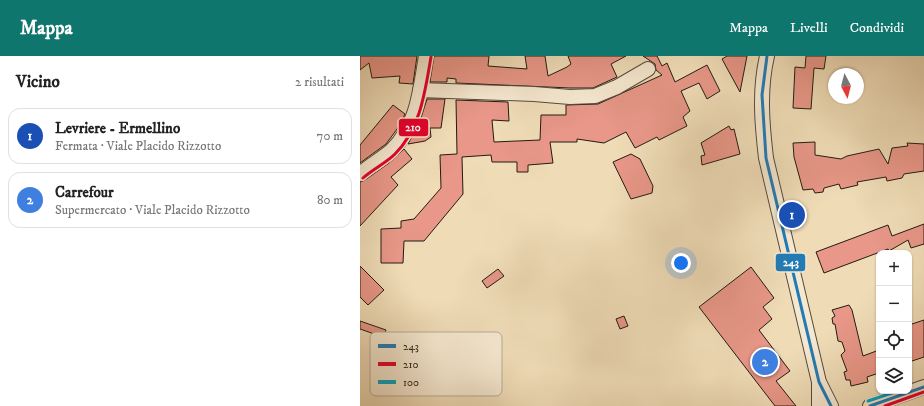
<!DOCTYPE html>
<html lang="it">
<head>
<meta charset="utf-8">
<style>
	body { margin:0; font-family:"IM FELL DW Pica",serif; background:#f2f2f2; color:#222 }
	.controls { position:absolute; right:12px; bottom:12px; display:grid; overflow:hidden; border-radius:8px; box-shadow:0 1px 3px #0004 }
	.controls button { width:36px; height:36px; display:grid; place-items:center; padding:0; border:0; border-bottom:1px solid #e0e0e0; background:#fff; color:#222; font:20px sans-serif }
	.compass { position:absolute; left:468px; top:12px; width:36px; height:36px; border-radius:50%; background:#fff; box-shadow:0 1px 3px #0004; rotate:173deg }
	.you { position:absolute; left:321px; top:207px; width:14px; height:14px; margin:-10px; border:3px solid #fff; border-radius:50%; background:#1a73e8; box-shadow:0 0 0 6px #1a73e833 }
	.badge { display:grid; place-items:center; width:26px; height:26px; border-radius:50%; background:#0f766e; color:#fff; font-size:13px; font-weight:700 }
	.pin { position:absolute; translate:-50% -50%; border:2px solid #fff; box-shadow:0 1px 4px #0006 }
	.list { margin:0; padding:0; list-style:none }
	h2 { display:flex; justify-content:space-between; align-items:center; height:52px; margin:0; padding:0 16px; font-size:17px }
	h2 small { font-size:13px; font-weight:400; color:#767676 }
	.list li { display:grid; grid-template-columns:26px 1fr auto; gap:12px; align-items:center; box-sizing:border-box; height:56px; margin:0 8px 8px; padding:0 8px; border:1px solid #e0e0e0; border-radius:12px }
	.list b { display:block; font-size:15px; white-space:nowrap }
	.list p { margin:0; font-size:13px; white-space:nowrap; color:#767676 }
	.list em { font-size:13px; font-style:normal; color:#767676 }
	.icon { flex:none; width:22px; height:22px; fill:none; stroke:currentColor; stroke-width:2; stroke-linecap:round; stroke-linejoin:round }
	.map { position:relative; flex:none; width:564px; height:350px; overflow:hidden }
	header { display:flex; align-items:center; gap:24px; box-sizing:border-box; height:56px; padding:0 20px; background:#0f766e; color:#fff }
	header strong { font-size:19px }
	nav { display:flex; gap:22px; margin-inline-start:auto; font-size:14px }
	main { display:flex }
	aside { flex:1; background:#fff }
	.map>svg:first-child { display:block }
</style>
</head>
<body>
<header>
<strong>Mappa</strong>
<nav><a>Mappa</a><a>Livelli</a><a>Condividi</a></nav>
</header>
<main>
<aside>
<h2>Vicino<small>2 risultati</small></h2>
<ul class="list">
<li><span class="badge" style="background:#1a4fb4">1</span><div><b>Levriere - Ermellino</b><p>Fermata · Viale Placido Rizzotto</p></div><em>70 m</em></li>
<li><span class="badge" style="background:#3f7fe0">2</span><div><b>Carrefour</b><p>Supermercato · Viale Placido Rizzotto</p></div><em>80 m</em></li>
</ul>
</aside>
<div class="map">
<svg width="564" height="350" viewBox="0 0 564 350">
	<rect width="100%" height="100%" fill="#efdcb7"/>
	<filter id="stains"><feTurbulence type="fractalNoise" baseFrequency=".005" numOctaves="4"/><feColorMatrix values="0 0 0 0 .2 0 0 0 0 .09 0 0 0 0 .02 0 0 0 .5 -.17"/></filter>
	<radialGradient id="worn" r=".72"><stop offset=".6" stop-color="#630" stop-opacity="0"/><stop offset="1" stop-color="#630" stop-opacity=".3"/></radialGradient>
	<g fill="#e89788" stroke="#221b12">
		<polygon points="0,0 57,0 53,28 39,27 40,20 12,22 9,7 0,14"/>
		<polygon points="74,0 129,0 128,10 167,13 165,0 185,0 188,20 207,11 211,8 208,0 266,0 251,8 257,21 233,32 210,32 96,27 96,23 87,22 87,26 70,26"/>
		<polygon points="283,0 297,0 302,10 307,7 315,26 347,9 360,35 347,43 339,27 321,35 330,55 323,61 327,70 299,84 297,81 275,92 266,76 244,87 217,83 217,86 190,86 193,107 168,109 168,116 157,116 157,106 132,106 131,99 102,101 103,138 64,185 44,185 43,207 21,207 21,173 41,172 41,165 54,163 81,132 80,99 97,98 96,44 148,46 149,65 132,64 134,86 180,84 181,59 206,59 206,49 238,48 302,19 296,14 295,8"/>
		<polygon points="367,0 387,0 380,36 362,3"/>
		<polygon points="446,0 466,0 464,13 454,12 451,53 433,52 435,11 445,12"/>
		<polygon points="67,43 85,43 81,72 70,72 71,81 65,85 48,88 60,65"/>
		<polygon points="33,49 45,58 40,69 26,88 0,107 0,89"/>
		<polygon points="369,70 371,74 374,73 380,98 342,109 341,100 345,99 341,87"/>
		<polygon points="455,86 455,99 481,103 487,100 519,93 528,108 532,92 548,90 547,87 564,88 564,115 544,118 542,122 527,125 526,121 497,126 498,129 481,133 479,128 464,132 463,136 455,137 453,133 443,134 434,101 433,87"/>
		<polygon points="44,93 52,103 31,121 38,129 0,170 0,126 5,124 29,107"/>
		<polygon points="271,98 280,103 293,130 292,137 271,143 253,106"/>
		<polygon points="564,168 564,188 551,192 548,184 529,195 528,193 464,217 456,196 528,169 532,180"/>
		<polygon points="0,210 24,234 8,249 0,241"/>
		<polygon points="391,211 414,242 403,251 412,263 399,274 430,315 416,325 436,350 415,350 339,251"/>
		<polygon points="138,213 144,220 127,232 122,225"/>
		<polygon points="489,249 492,254 503,300 519,294 519,317 507,321 508,326 491,330 490,324 486,324 484,316 487,315 481,299 485,295 482,286 478,285 475,268 473,268 472,262 475,260 472,254"/>
		<polygon points="264,260 268,270 260,273 256,263"/>
		<polygon points="564,264 564,301 549,306 549,269"/>
		<polygon points="0,265 26,274 23,281 0,273"/>
	</g>
	<g fill="none" stroke-linecap="round" stroke-linejoin="round">
		<g stroke="#554b3b" stroke-width="16">
			<g id="minor">
				<path d="M407,0C399,35 402,68 406,102L459,326V350"/>
				<polyline points="60,34 174,38 210,41 235,40 257,31 288,13"/>
				<path d="M0,118C10,109 22,103 32,94C58,68 60,34 66,0"/>
				<polyline points="460,328 471,350"/>
				<polyline points="510,350 564,331"/>
			</g>
		</g>
		<use href="#minor" stroke="#f5e8d0" stroke-width="14"/>
		<g stroke="#f5e8d0" stroke-width="6">
			<g id="bus-1">
				<polyline points="407,0 402,39 406,102 459,326 471,350"/>
				<polyline points="510,350 564,331"/>
			</g>
		</g>
		<g stroke="#f5e8d0" stroke-width="6">
			<g id="bus-2">
				<path d="M3,122C13,113 26,107 35,98C61,72 65,35 71,1"/>
				<polyline points="525,350 564,336"/>
			</g>
		</g>
		<g stroke="#f5e8d0" stroke-width="6">
			<polyline id="bus-3" points="508,345 538,335"/>
		</g>
		<use href="#bus-1" stroke="#227bb4" stroke-width="3"/>
		<use href="#bus-2" stroke="#e4002b" stroke-width="3"/>
		<use href="#bus-3" stroke="#02a2c5" stroke-width="3"/>
	</g>
	<rect x="10" y="276" width="132" height="64" rx="6" fill="#f5e8d0" stroke="#b6aa97" stroke-width="1"/>
	<rect x="18" y="288" width="18" height="4" fill="#227bb4"/>
	<rect x="18" y="306" width="18" height="4" fill="#e4002b"/>
	<rect x="18" y="324" width="18" height="4" fill="#02a2c5"/>
	<g font-size="11" fill="#221b12">
		<text x="43" y="294">243</text>
		<text x="43" y="312">210</text>
		<text x="43" y="330">100</text>
	</g>
	<g stroke="#f5e8d0" stroke-width="1.5">
		<rect x="38" y="62" width="31" height="19" rx="4" fill="#e4002b"/>
		<rect x="415" y="197" width="31" height="19" rx="4" fill="#227bb4"/>
	</g>
	<g font-size="11" text-anchor="middle" font-weight="bold" fill="#fff">
		<text x="53" y="75">210</text>
		<text x="431" y="210">243</text>
	</g>
	<rect width="100%" height="100%" filter="url(#stains)"/>
	<rect width="100%" height="100%" fill="url(#worn)"/>
</svg>
<div class="controls">
<button>+</button>
<button>−</button>
<button><svg class="icon" aria-label="locate" viewBox="0 0 24 24"><circle cx="12" cy="12" r="6"/><path d="M12 2v4M12 18v4M2 12h4M18 12h4"/></svg></button>
<button><svg class="icon" aria-label="layers" viewBox="0 0 24 24"><path d="M12 4l9 5-9 5-9-5zM3 14l9 5 9-5"/></svg></button>
</div>
<svg class="compass" viewBox="-18 -18 36 36"><path d="M0-13l5 13h-10z" fill="#e53935"/><path d="M0 13l5-13h-10z" fill="#767676"/></svg>
<div class="you"></div>
<div class="pin badge" style="left:432px;top:159px;background:#1a4fb4">1</div>
<div class="pin badge" style="left:405px;top:306px;background:#3f7fe0">2</div>
</div>
</main>
</body>
</html>
